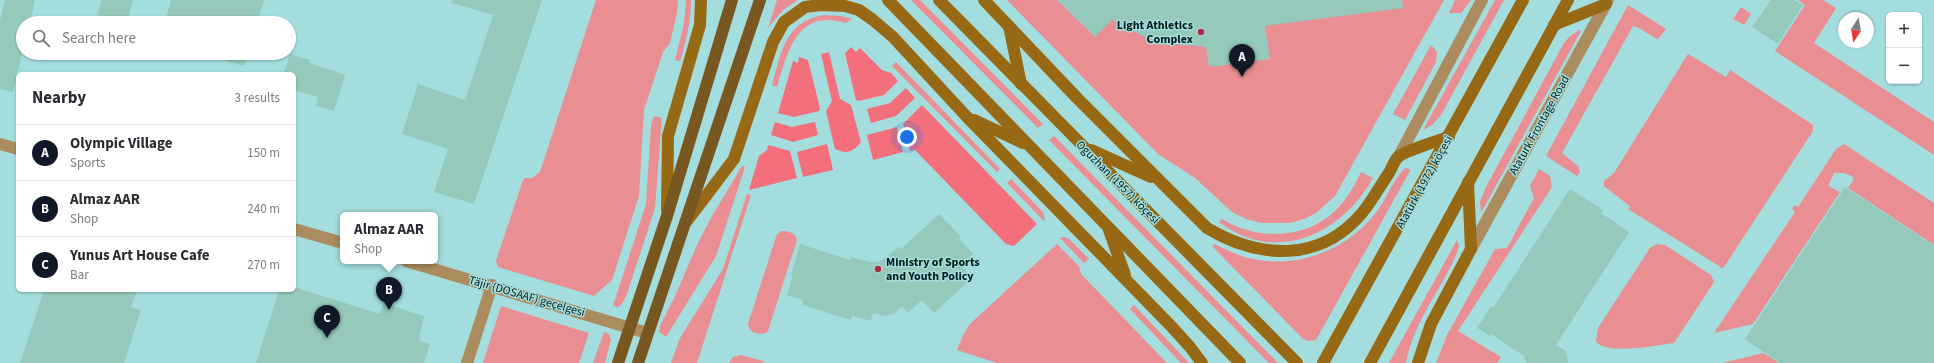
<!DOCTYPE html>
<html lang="en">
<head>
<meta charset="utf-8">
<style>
	body { margin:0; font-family:"Source Sans 3",sans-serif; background:#f7f7f7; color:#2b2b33 }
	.controls { position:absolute; right:12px; top:12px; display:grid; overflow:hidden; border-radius:6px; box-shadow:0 1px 3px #0004 }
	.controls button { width:36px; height:36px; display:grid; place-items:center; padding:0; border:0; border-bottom:1px solid #e1e1e2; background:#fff; color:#2b2b33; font:20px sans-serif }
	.compass { position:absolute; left:1838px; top:12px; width:36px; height:36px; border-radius:50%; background:#fff; box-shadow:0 1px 3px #0004; rotate:192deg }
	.you { position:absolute; left:907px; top:137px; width:14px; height:14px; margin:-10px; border:3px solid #fff; border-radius:50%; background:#1a73e8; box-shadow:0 0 0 6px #1a73e833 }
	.badge { display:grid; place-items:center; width:26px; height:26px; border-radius:50%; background:#111827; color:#fff; font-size:13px; font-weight:700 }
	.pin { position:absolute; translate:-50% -33px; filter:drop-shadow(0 1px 2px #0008) }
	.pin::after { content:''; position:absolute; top:21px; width:14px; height:12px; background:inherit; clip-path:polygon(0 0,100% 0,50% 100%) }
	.popup { position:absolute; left:340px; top:212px; width:98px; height:52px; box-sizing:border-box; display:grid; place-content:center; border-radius:6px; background:#fff; filter:drop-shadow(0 1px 3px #0005); font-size:13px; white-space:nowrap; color:#7c7c81 }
	.popup b { font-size:15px; color:#2b2b33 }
	.popup::after { content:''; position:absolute; left:50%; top:100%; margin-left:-8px; border:8px solid transparent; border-top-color:#fff }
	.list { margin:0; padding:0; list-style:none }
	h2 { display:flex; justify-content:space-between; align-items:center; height:52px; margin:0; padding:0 16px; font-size:17px }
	h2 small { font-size:13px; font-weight:400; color:#7c7c81 }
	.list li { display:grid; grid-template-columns:26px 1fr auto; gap:12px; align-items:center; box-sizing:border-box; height:56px; padding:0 16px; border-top:1px solid #e1e1e2 }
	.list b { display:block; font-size:15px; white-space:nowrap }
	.list p { margin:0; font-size:13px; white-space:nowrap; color:#7c7c81 }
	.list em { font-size:13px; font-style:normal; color:#7c7c81 }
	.icon { flex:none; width:22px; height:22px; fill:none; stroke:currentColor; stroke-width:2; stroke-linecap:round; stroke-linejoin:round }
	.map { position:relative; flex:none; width:1934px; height:363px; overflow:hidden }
	.search { position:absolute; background:#fff; box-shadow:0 1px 3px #0004; left:16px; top:16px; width:280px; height:44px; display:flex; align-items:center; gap:10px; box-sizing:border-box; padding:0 14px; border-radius:22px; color:#7c7c81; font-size:15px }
	.panel { position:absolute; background:#fff; box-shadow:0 1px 3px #0004; left:16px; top:72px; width:280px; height:220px; border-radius:6px }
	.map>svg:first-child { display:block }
</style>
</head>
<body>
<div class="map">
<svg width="1934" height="363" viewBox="0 0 1934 363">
	<rect width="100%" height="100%" fill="#a4dddd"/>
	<g fill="#e98e93">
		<polygon points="596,0 678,0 677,13 670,43 663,52 644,110 639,196 612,280 594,296 498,267 496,261 523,180 525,178 532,178 540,172"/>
		<path d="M686,0H691C691,22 686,41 680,61L675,60L684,24Z"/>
		<polygon points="777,0 798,0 783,10 768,28"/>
		<polygon points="911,0 920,0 1043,124 1038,128"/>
		<polygon points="1007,0 1444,0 1335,196 1316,213 1304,219 1290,223 1261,223 1246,219 1232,212 1195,178 1158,154"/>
		<polygon points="1455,0 1471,0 1461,13 1449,13"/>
		<polygon points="1495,0 1504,0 1441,115 1432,125 1423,130"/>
		<polygon points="1798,0 1823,0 1836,8 1814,43 1934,122 1934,155 1775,51 1805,5"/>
		<polygon points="1628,5 1666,29 1659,38 1657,39 1637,27 1633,26 1632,28 1562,153 1578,166 1580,172 1577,176 1546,156"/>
		<polygon points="1741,7 1751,14 1744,25 1733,19"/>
		<path d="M824,15L841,16L852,19L846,23C797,8 788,51 777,87L772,85C781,53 785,21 824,15Z"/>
		<polygon points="1579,30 1581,31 1481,213 1480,202 1486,187 1564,43 1570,36"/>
		<polygon points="1431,45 1437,52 1436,62 1405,120 1393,114"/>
		<polygon points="1688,54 1726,77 1730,70 1813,125 1813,131 1724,267 1722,268 1628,209 1631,207 1604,186 1604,181 1614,173"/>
		<polygon points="896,62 1000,169 997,172 892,66"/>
		<polygon points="654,116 662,118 655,208 627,294 622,304 618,307 613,306 646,204 651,125"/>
		<polygon points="1054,136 1278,363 1269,363 1049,140"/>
		<polygon points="1844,144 1934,203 1934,245 1848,188 1854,179 1852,176 1844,173 1834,173 1829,184 1830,187 1840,192 1753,324 1714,333 1795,212 1792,209 1795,205 1798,207 1836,149"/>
		<polygon points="742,166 745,167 716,256 666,337 659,332 660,326 676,294 698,243 712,216"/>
		<path d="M1405,168L1410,169V171L1316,340L1307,341L1302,338L1213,247L1214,244C1226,249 1236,255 1248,258C1296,270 1345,251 1375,214C1387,199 1392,181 1405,168Z"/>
		<polygon points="1539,169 1550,176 1552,187 1458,331 1501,357 1497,363 1436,363 1447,335 1495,249 1507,248 1534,198 1530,186"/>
		<path d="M1361,172L1373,178C1341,235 1276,265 1219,222L1222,219C1261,243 1315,239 1344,201C1351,192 1356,182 1361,172Z"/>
		<polygon points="1011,179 1043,212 1045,220 1044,221 1007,183"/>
		<polygon points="747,194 751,195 697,363 671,363 680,338 723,269"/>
		<path d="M782,231C789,231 796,233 797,240L768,331L766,333C758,335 749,333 748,324L777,234Z"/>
		<polygon points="1064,237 1069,239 1089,259 1084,263 1060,238"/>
		<path d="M1457,240L1459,246L1457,253C1441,290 1413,323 1406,363H1389Z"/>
		<polygon points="1057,244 1079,266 1081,274 1167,363 997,363 957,350 963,335 970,324"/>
		<path d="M1657,244L1665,245L1711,275L1714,282L1674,343C1659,345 1604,356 1596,341L1598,328L1650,248Z"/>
		<polygon points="1134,305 1189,363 1181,363 1130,309"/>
		<polygon points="501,306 589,333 579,363 483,363"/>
		<polygon points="604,332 609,334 611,340 605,363 593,363"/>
		<polygon points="1763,353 1779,363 1722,363"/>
		<polygon points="741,355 763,361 764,363 729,363 733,357"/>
	</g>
	<g fill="#f26f7b">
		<polygon points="851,47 856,52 860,48 882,70 891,73 898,81 884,95 859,101 856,100 845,53"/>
		<path d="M829,52L840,99L851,105L861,142C852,153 847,154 835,149L826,111L832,101L821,54Z"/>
		<polygon points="799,57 808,60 820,108 819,111 794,117 778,113 793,61 798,63"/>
		<polygon points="906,88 915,98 896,116 871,123 867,109 890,103"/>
		<polygon points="922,105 1037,224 1014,246 1006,244 915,150 910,151 903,124"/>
		<polygon points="775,122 792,127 815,122 818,135 793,142 771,135"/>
		<polygon points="897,127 903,152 873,160 867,135"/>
		<polygon points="827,144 833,170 803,177 797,152"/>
		<polygon points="768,145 790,151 797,178 749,190 759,156 767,150"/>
	</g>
	<g fill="#94c9bb">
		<polygon points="5,0 35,0 30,23 23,23 23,50 13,92 0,89 0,20"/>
		<polygon points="102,0 133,0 127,23 97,15"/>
		<polygon points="171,0 264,0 257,23 165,23"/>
		<polygon points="452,0 542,0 474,204 434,192 448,149 402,134 418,84 465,100 493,15 452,3"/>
		<polygon points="1057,0 1402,0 1403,8 1265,26 1270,59 1209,67 1206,47 1176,44 1159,40 1143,36 1112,20 1095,37"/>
		<polygon points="1771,0 1794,0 1803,5 1778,44 1752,27"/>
		<polygon points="210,53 248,53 244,66 209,56"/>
		<polygon points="290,54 310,60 310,63 345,75 334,111 316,106 318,97 294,90 294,74 284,74"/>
		<polygon points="1845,187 1934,246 1934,363 1780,363 1745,339"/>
		<polygon points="1570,189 1603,210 1601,213 1629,232 1556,345 1566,351 1568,363 1526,363 1524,356 1491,334 1490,336 1477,328 1491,306 1493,308"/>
		<polygon points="939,214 961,237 959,238 973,254 961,265 972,278 934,313 922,300 908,313 902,306 894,314 884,316 873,313 871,321 852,316 851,320 802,305 803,300 787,295 793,275 791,275 800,244 850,260 851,257 869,262 877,262 884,259 899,247 901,249"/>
		<polygon points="294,287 380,314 383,303 424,316 419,340 430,344 424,363 256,363 279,290 294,290"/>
		<polygon points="44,290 137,290 131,307 141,310 124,363 20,363"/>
	</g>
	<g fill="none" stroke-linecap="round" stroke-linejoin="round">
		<g stroke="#ab8c5e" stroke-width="12">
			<polyline points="0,144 18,149"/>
			<polyline points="1399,156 1482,0"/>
			<polyline points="294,229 343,243"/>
			<polyline points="1471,249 1608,0"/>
			<polyline points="406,261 647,333"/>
			<polyline points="467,363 492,285"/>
		</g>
		<g stroke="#976914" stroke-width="12">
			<polyline points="888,0 1240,363"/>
			<polyline points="939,0 1297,363"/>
			<path d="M984,0L1078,99L1207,228C1259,259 1320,263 1362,213C1372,201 1380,186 1389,173C1392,168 1394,161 1398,157C1403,152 1439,140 1449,137"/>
			<polyline points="1554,25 1606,4"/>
			<polyline points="1009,26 1021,84"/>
			<polyline points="974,120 1023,143"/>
			<polyline points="1091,150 1151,177"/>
			<polyline points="667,210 668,136 700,25 701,0"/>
			<polyline points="687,221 734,159 773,42 784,22 805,7 820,5 845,6 859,10 873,20 893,37 966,116 1171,326 1190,347 1202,363"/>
			<polyline points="1109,230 1125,275"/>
			<polyline points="1323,363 1523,0"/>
			<polyline points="1370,363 1568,0"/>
			<polyline points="1418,363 1431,324 1471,249 1468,182"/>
		</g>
		<g stroke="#785720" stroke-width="12">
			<polyline points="618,363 667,216 732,0"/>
			<polyline points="638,363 760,0"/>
		</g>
	</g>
	<g fill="#b82742" stroke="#a4dddd" stroke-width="1.5">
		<circle cx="1201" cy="32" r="4"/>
		<circle cx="878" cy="269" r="4"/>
	</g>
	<g text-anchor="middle" stroke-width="3" stroke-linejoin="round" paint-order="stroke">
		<g font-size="12" font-weight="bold" fill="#051c1c" stroke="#a4dddd" text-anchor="end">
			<text x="1193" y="29">Light Athletics<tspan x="1193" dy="14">Complex</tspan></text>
			<text x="886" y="266" text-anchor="start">Ministry of Sports<tspan x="886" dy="14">and Youth Policy</tspan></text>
		</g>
		<g font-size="12" fill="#051c1c" stroke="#a4dddd">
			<text transform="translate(1539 125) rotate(-61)" y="4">Ataturk Frontage Road</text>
			<text transform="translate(1118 182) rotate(45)" y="4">Oguzhan (1957) köçesi</text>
			<text transform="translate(1424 182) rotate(-61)" y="4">Atatürk (1972) köçesi</text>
			<text transform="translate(527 296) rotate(16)" y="4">Täjir (DOSAAF) geçelgesi</text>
		</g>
	</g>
</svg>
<div class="controls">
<button>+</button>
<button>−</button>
</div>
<svg class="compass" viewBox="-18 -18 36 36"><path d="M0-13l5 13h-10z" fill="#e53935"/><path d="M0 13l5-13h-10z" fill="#7c7c81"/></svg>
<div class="you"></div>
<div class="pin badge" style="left:1242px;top:77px">A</div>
<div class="pin badge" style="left:389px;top:310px">B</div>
<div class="popup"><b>Almaz AAR</b>Shop</div>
<div class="pin badge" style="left:327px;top:338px">C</div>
<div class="search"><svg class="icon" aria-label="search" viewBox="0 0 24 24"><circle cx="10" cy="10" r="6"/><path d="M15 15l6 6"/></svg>Search here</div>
<section class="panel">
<h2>Nearby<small>3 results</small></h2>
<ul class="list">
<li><span class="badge">A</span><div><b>Olympic Village</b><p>Sports</p></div><em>150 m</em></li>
<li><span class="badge">B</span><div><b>Almaz AAR</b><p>Shop</p></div><em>240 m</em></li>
<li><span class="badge">C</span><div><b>Yunus Art House Cafe</b><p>Bar</p></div><em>270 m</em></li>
</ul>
</section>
</div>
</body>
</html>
